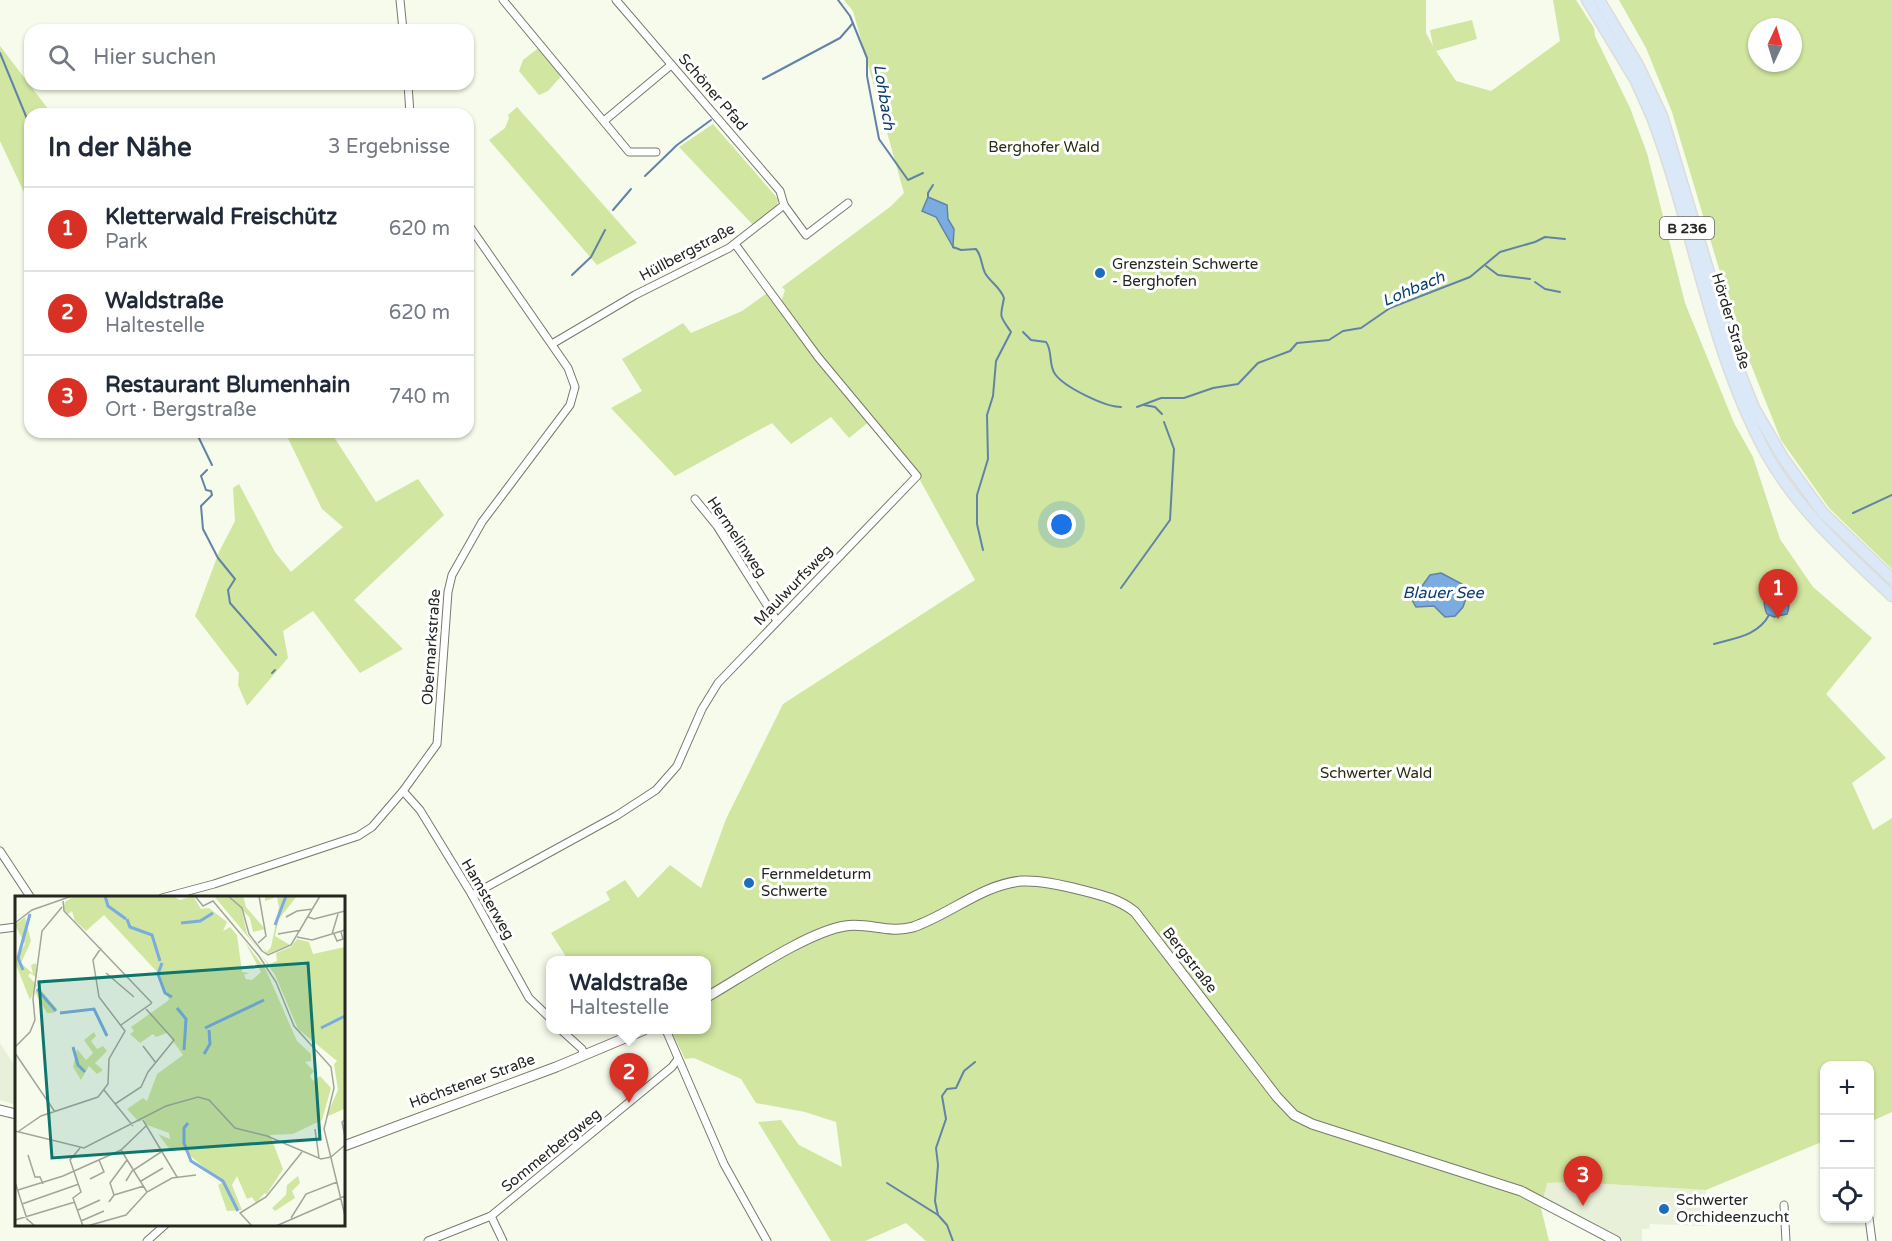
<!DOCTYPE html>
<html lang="de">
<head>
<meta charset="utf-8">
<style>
	body { margin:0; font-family:"Varela Round",sans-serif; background:#f6f6f7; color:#1f2937 }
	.controls { position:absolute; right:18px; bottom:18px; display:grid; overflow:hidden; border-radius:12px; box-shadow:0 2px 4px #0004 }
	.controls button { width:54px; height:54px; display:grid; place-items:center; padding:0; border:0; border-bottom:2px solid #e0e1e3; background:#fff; color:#1f2937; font:30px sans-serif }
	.compass { position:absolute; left:1748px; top:18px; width:54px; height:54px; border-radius:50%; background:#fff; box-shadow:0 2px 4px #0004; rotate:4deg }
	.you { position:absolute; left:1062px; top:525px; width:21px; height:21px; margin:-15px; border:4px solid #fff; border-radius:50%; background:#1a73e8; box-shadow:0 0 0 9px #1a73e833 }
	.badge { display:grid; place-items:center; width:39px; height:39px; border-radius:50%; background:#d93025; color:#fff; font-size:20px; font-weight:700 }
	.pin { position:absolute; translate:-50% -50px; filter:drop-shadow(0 2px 3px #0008) }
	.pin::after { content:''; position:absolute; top:32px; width:21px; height:18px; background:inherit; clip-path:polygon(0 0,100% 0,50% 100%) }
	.popup { position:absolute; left:546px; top:956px; width:165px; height:78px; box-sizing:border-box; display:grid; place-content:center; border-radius:12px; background:#fff; filter:drop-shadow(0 2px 4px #0005); font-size:20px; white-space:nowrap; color:#747a83 }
	.popup b { font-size:22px; color:#1f2937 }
	.popup::after { content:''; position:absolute; left:50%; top:100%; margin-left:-12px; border:12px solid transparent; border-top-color:#fff }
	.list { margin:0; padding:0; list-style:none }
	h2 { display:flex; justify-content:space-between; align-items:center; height:78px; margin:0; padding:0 24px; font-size:26px }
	h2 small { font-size:20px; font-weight:400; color:#747a83 }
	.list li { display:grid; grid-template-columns:39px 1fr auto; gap:18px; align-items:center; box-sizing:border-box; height:84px; padding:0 24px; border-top:2px solid #e0e1e3 }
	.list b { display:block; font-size:22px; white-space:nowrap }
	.list p { margin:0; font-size:20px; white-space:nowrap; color:#747a83 }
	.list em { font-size:20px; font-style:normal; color:#747a83 }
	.icon { flex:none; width:33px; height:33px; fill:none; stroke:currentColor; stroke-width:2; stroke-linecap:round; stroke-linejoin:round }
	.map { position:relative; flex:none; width:1892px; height:1241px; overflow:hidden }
	.search { position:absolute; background:#fff; box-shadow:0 2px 4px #0004; left:24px; top:24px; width:450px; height:66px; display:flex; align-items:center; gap:15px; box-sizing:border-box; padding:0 21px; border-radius:18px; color:#747a83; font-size:22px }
	.panel { position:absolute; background:#fff; box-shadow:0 2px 4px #0004; left:24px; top:108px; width:450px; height:330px; border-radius:18px }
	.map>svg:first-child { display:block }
</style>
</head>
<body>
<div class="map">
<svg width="1892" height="1241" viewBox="0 0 1892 1241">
	<rect width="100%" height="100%" fill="#f6fbeb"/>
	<g fill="#e9f0d9">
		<polygon points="0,1043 16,1068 16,1105 0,1100"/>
		<polygon points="1574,1182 1706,1190 1705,1226 1650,1224 1649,1229 1642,1229 1642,1241 1625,1241 1544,1197 1546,1183"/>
	</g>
	<g fill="#d1e6a0" fill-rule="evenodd">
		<polygon points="844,0 1426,0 1426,33 1433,46 1430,30 1472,20 1477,39 1436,51 1456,81 1491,91 1560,41 1553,0 1576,0 1594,28 1595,36 1630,108 1647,153 1685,303 1734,423 1753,457 1780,539 1813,587 1872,638 1826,694 1886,758 1852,783 1873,830 1892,818 1892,1112 1870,1122 1870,1066 1824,1066 1824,1141 1706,1190 1574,1182 1547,1183 1541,1208 1549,1241 926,1241 906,1223 865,1241 831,1241 758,1122 781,1120 799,1145 842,1167 836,1122 805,1112 756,1103 741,1079 694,1058 685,1059 671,1030 707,1030 707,960 568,960 551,933 610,900 606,892 625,880 638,898 670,865 701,888 726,819 783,704 975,580 915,471 820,355 781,302 785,290 782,287 890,207 904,193 853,11"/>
		<path d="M1619,0H1892V569L1829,508L1781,440L1738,332L1672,112L1646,48ZM1757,27H1793V63H1757Z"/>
		<polygon points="0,46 52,114 30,114 30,205 0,141"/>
		<polygon points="537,49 544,52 563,74 548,91 539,95 519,71 523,60"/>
		<polygon points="517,107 637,243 597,265 489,140 505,128 509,118 508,115"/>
		<polygon points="713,124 778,199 777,206 754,226 679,147"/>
		<polygon points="767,293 870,421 849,438 831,417 791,444 772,423 675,476 611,408 642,391 622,359 683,323 691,333 742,311"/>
		<polygon points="285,432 333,432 332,434 376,502 418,479 444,515 354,600 403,649 360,673 313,611 283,631 288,658 247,706 238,685 239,673 195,616 219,552 235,521 233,488 239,484 275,552 291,572 343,527 322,509"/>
	</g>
	<g fill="#7cabe1" stroke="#6283a7" stroke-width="1.5">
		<polygon points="928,197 947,205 948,219 954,229 953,247 936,217 922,211"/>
		<polygon points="1441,573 1462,584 1467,595 1463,607 1455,616 1445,617 1434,606 1416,607 1412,600 1430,575"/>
		<path d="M1774,579C1783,589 1793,601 1787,614L1774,617L1767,614C1763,606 1763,589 1767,580Z"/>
	</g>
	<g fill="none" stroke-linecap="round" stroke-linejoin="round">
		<g stroke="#6283a7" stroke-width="2">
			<polyline points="838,0 850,16 867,58 867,76 879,139 908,180 923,173"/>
			<polyline points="0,53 30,126"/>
			<polyline points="763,79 840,38 853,23"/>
			<polyline points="645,176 677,145 711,120"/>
			<polyline points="928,197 928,193 933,185"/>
			<polyline points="613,210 631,189"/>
			<path d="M953,247L961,250L976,249C982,256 981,265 985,273C991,283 1000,287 1004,298C1000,319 999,314 1011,332L996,361L993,396L987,415L988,459L977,495V524L983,550"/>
			<polyline points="1486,266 1498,275 1530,279"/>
			<polyline points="572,275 591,257 605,230"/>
			<polyline points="1535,282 1545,289 1560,292"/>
			<path d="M1023,332L1031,340L1046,342C1053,351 1048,364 1055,374C1064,387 1105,407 1121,407"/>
			<polyline points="1144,405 1155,407 1162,414"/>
			<polyline points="1137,407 1161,398 1184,398 1213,388 1238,384 1258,363 1290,351 1297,343 1329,340 1343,331 1361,328 1390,308 1470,277 1500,252 1535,242 1545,237 1565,239"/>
			<polyline points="196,432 212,465"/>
			<polyline points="207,470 201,476 206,490 211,491 212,495 201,506 203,529 218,558 235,579 228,590 230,603 276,655"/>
			<polyline points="1853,513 1892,495"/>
			<polyline points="1121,588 1170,520 1174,449 1164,422"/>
			<path d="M1714,644C1734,638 1758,636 1769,615"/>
			<polyline points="272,673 275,670"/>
			<polyline points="887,1183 938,1215"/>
			<polyline points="953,1241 947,1225 938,1215 935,1201 938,1165 936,1148 946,1119 942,1096 947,1089 956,1088 964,1071 975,1062"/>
		</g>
		<g stroke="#767a6c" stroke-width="9">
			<g id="minor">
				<polyline points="400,0 403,30"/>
				<polyline points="503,0 629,152 656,152"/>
				<polyline points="616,0 780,191 784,205"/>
				<polyline points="408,84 410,114"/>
				<polyline points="604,121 671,65"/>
				<polyline points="784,205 806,235 848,203"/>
				<polyline points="552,344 635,295 729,248 784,205"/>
				<polyline points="695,499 717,526 777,621"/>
				<polyline points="403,791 420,810 472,895 529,998 551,1019"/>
				<polyline points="0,851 31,898"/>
				<polyline points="472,895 616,816 656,790 677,766 702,709 718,683 917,476 818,357 735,244"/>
				<polyline points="162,898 214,884 358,836 372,827 403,791 437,744 448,592 452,575 482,522 570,405 575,387 568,368 468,224"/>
				<polyline points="0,929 16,927"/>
				<polyline points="561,1030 582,1049 584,1056"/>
				<polyline points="666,1030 724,1164 767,1241"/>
				<polyline points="1784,1205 1786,1241"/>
				<polyline points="491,1216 503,1241"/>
				<polyline points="1869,1218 1872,1241"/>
				<polyline points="147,1241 166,1224"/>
				<polyline points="428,1241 491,1216 672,1067 678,1059"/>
			</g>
		</g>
		<g stroke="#767a6c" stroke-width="11">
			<g id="secondary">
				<path d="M707,997C742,977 807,932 845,926C867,922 889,934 913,927C949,915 983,884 1022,881C1041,880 1062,885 1081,890C1101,895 1119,899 1135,912L1277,1097L1294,1115L1312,1124L1521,1191L1616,1241"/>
				<polyline points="0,1110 16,1114"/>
				<polyline points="344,1146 556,1067 644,1030"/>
			</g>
		</g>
		<g stroke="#dcdcdb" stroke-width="13">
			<g id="primary">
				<path d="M1587,0L1636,81L1652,117C1694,227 1709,348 1766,453C1797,509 1846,552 1892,596"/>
				<polyline points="1599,0 1638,65 1662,116 1736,363 1754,408 1783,458 1823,513 1892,579"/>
			</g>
		</g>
		<use href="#minor" stroke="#fff" stroke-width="7"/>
		<use href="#secondary" stroke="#fff" stroke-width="9"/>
		<use href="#primary" stroke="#dae8f7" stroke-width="10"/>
	</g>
	<g fill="#1b6ebc" stroke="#fff" stroke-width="2">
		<circle cx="1100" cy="273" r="6"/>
		<circle cx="749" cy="883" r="6"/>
		<circle cx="1664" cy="1209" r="6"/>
	</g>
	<g text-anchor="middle" stroke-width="6" stroke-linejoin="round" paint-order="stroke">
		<rect fill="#fff" stroke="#666763" stroke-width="1.5" x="1660" y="217" width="54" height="22" rx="4.5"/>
		<g font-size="14" font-weight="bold" fill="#242620">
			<text x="1687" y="233">B 236</text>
		</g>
		<g font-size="15" fill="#242620" stroke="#fff">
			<text transform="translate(713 92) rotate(49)" y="5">Schöner Pfad</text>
			<text transform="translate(687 252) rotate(-28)" y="5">Hüllbergstraße</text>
			<text transform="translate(1731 321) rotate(73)" y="5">Hörder Straße</text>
			<text transform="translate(737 537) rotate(56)" y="5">Hermelinweg</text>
			<text transform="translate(793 585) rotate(-46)" y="5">Maulwurfsweg</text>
			<text transform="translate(431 647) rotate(-86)" y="5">Obermarkstraße</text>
			<text transform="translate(488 899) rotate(60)" y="5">Hamsterweg</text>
			<text transform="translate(1190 960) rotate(52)" y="5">Bergstraße</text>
			<text transform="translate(472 1081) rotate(-20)" y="5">Höchstener Straße</text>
			<text transform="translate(551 1150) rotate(-39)" y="5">Sommerbergweg</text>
		</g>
		<g font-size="15" fill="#272e10" stroke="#fff">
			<text x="1044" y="152">Berghofer Wald</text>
			<text x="1376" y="778">Schwerter Wald</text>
		</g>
		<g font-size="15" fill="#242620" stroke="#fff" text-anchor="start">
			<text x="1112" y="269">Grenzstein Schwerte<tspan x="1112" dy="17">- Berghofen</tspan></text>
			<text x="761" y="879">Fernmeldeturm<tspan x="761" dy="17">Schwerte</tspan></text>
			<text x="1676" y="1205">Schwerter<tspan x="1676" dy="17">Orchideenzucht</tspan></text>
		</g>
		<g font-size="16" font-style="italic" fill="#0a3e6f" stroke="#fff">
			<text transform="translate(885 97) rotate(81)" y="6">Lohbach</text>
			<text transform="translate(1413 288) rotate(-23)" y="6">Lohbach</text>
			<text x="1443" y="598">Blauer See</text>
		</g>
	</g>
	<g transform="translate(15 896)">
		<rect width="330" height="330" fill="#f6fbeb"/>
		<path d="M59,0H158L165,4L178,0L186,13L194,12L212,26L208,35L215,31L222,39L227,76L234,77L229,79L231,83L237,84L246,76L230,46L251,74L282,145L296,158V165L290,166L299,175L295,180L298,185L305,180L316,192L307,224L278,238L255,239L268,273L251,299L250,297L243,304L250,301L241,307L237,301L232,303L222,280L217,289L227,314L212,315L203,289L207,287L165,251L156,255L143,238L155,243L154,237L132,229L129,223L124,226L112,213L128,202L132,205L142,178L168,159L152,137L141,141L138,138L125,147L115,138L119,135L116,131L154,104L145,79L89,19L71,35L60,25L57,15L53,18L48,13L50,6ZM199,0H212L226,11L232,38L244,54ZM214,0H228L231,11L250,33L238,36L235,22ZM250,0H282L264,23L260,40L275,49L252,58L248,51L252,56L256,51L264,12L262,1L250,5ZM10,21L16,45L6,67L18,78L16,69L21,67L22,82L15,77L13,80L22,89L15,104L0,66L10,48L0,29ZM282,43L294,46L298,58L330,51L329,213L311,221L323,194L319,168L322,165L283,133L260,79L246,59L254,68L262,65L261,57L276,51ZM23,91L42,113L38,117H32L20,96ZM79,136L81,140L76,145L82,153L88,150L92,155L80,167L88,174L82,178L74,170L66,184L58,171L62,153L71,164L78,157L69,144ZM283,280L285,287L277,295L280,302L260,315L257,312L271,299L272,289Z" fill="#d1e6a0"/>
		<path fill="none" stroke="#7cabe1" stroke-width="3" d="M90,0L93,10L111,23M112,23L115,31L137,39L145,65M166,27L185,25L198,17M260,29L271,0M147,67L143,78L150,97L157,101M8,74L3,62L15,18M22,93L41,115M162,112L171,123L169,154M45,117L79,113L92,140M190,132L249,104M306,132L330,120M58,151L63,169L70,176M189,158L195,148L194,134M173,227L169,232V247L176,265L208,285L223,315"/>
		<path fill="none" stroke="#a2a69a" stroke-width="1.5" d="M180,0L188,10L198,5L244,60L261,86L279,130L316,171L319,192L309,233L330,320M213,0L227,12L234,38L247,55M48,5L49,15L137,107M271,21L282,15L298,13M293,21L299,23L330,15M0,27L17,14L57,0M263,38L286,34M317,38L323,18M319,38L322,45L328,43L326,36M282,41L297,44L330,34M243,47L251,40L244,0M247,55L253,59L276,49L305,0M91,77L119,101M106,129L137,107M128,150L141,167M0,151L15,136L20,124L18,103L27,35L47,11M0,157L40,216M89,194L118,230M100,208L126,191L133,176L159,144L131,113M128,224L162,281M330,224L327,226L330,241M300,233L304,262M0,235L69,252L151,210L183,201L194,204L220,232L252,240L306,263L316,261M4,235L26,220L83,201L93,188L94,163L110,135L84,101L78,64L86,52M65,252L55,264L66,296L58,302L68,330M106,254L132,296M13,259L20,281H25L28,288M316,261L330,249M75,283L89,276L84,264M111,285L117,275L146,256M126,285L148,272M0,286L12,323L20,330M3,294L48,280L106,254L131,230M99,299L95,287L112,264M94,306L99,299L129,290M7,308L64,288M63,314L85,304M276,322L291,298L322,286M0,324L60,306M66,325L89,315M72,330L111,319L132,296L157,282L181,279M237,330L225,317L251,301L287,256M261,330L330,300"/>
		<path fill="#0f766e" fill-opacity="0.15" stroke="#0f766e" stroke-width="3" d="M293,67L305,243L37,262L24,86Z"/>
		<rect width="330" height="330" fill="none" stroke="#242620" stroke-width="3"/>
	</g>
</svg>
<div class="controls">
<button>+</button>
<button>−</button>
<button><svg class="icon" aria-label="locate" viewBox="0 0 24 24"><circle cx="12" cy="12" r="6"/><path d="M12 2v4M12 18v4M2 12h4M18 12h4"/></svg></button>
</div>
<svg class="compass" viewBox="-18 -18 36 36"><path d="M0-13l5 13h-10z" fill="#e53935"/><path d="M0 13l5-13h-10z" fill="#747a83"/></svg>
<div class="you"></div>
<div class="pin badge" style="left:1778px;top:619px">1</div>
<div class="pin badge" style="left:629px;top:1103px">2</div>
<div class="popup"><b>Waldstraße</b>Haltestelle</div>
<div class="pin badge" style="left:1583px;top:1206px">3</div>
<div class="search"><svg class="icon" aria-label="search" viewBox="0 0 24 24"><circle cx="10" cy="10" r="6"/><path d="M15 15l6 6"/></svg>Hier suchen</div>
<section class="panel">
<h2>In der Nähe<small>3 Ergebnisse</small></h2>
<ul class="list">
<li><span class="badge">1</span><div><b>Kletterwald Freischütz</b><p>Park</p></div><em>620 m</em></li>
<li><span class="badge">2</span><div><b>Waldstraße</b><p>Haltestelle</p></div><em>620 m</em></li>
<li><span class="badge">3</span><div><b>Restaurant Blumenhain</b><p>Ort · Bergstraße</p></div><em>740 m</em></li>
</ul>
</section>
</div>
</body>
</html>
